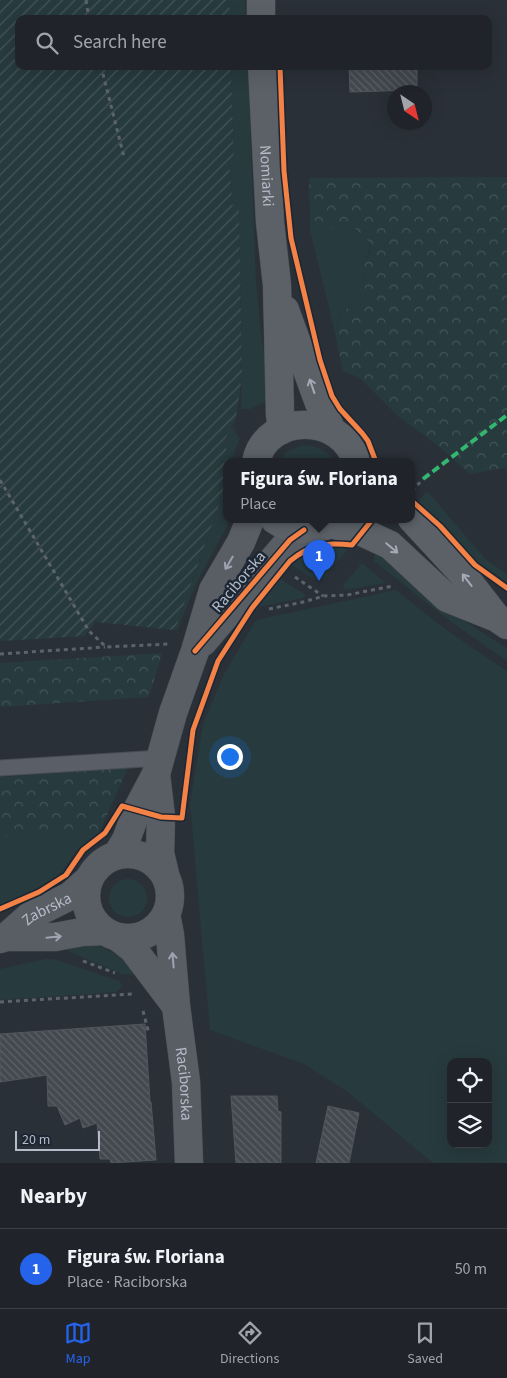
<!DOCTYPE html>
<html lang="en">
<head>
<meta charset="utf-8">
<style>
	body { margin:0; font-family:"Source Sans 3",sans-serif; background:#2d3036; color:#f1f3f6 }
	.controls { position:absolute; right:15px; bottom:15px; display:grid; overflow:hidden; border-radius:10px; box-shadow:0 5px 20px #0002 }
	.controls button { width:45px; height:45px; display:grid; place-items:center; padding:0; border:0; border-bottom:1px solid #3d4147; background:#20242a; color:#f1f3f6; font:25px sans-serif }
	.compass { position:absolute; left:387px; top:85px; width:45px; height:45px; border-radius:50%; background:#20242a; box-shadow:0 5px 20px #0002; rotate:145deg }
	.scale { position:absolute; left:15px; bottom:12px; width:85px; box-sizing:border-box; padding-left:5px; border:2px solid #b4bcc9; border-top:0; font-size:14px; line-height:18px; white-space:nowrap; color:#b4bcc9; -webkit-text-stroke:4px #1d2633; paint-order:stroke }
	.you { position:absolute; left:229px; top:756px; width:18px; height:18px; margin:-12px; border:4px solid #fff; border-radius:50%; background:#1a73e8; box-shadow:0 0 0 8px #1a73e833 }
	.badge { display:grid; place-items:center; width:32px; height:32px; border-radius:50%; background:#2563eb; color:#fff; font-size:16px; font-weight:700 }
	.pin { position:absolute; translate:-50% -41px; filter:drop-shadow(0 1px 2px #0008) }
	.pin::after { content:''; position:absolute; top:26px; width:18px; height:15px; background:inherit; clip-path:polygon(0 0,100% 0,50% 100%) }
	.popup { position:absolute; left:223px; top:458px; width:192px; height:65px; box-sizing:border-box; display:grid; place-content:center; border-radius:10px; background:#20242a; filter:drop-shadow(0 1px 4px #0005); font-size:16px; white-space:nowrap; color:#a2a4a8 }
	.popup b { font-size:19px; color:#f1f3f6 }
	.popup::after { content:''; position:absolute; left:50%; top:100%; margin-left:-10px; border:10px solid transparent; border-top-color:#20242a }
	.list { margin:0; padding:0; list-style:none }
	h2 { display:flex; justify-content:space-between; align-items:center; height:65px; margin:0; padding:0 20px; font-size:21px }
	h2 small { font-size:16px; font-weight:400; color:#a2a4a8 }
	.list li { display:grid; grid-template-columns:32px 1fr auto; gap:15px; align-items:center; box-sizing:border-box; height:80px; padding:0 20px; border-top:1px solid #3d4147 }
	.list b { display:block; font-size:19px; white-space:nowrap }
	.list p { margin:0; font-size:16px; white-space:nowrap; color:#a2a4a8 }
	.list em { font-size:16px; font-style:normal; color:#a2a4a8 }
	.icon { flex:none; width:28px; height:28px; fill:none; stroke:currentColor; stroke-width:2; stroke-linecap:round; stroke-linejoin:round }
	.map { position:relative; flex:none; width:507px; height:1163px; overflow:hidden }
	.search { position:absolute; background:#20242a; box-shadow:0 5px 20px #0002; left:15px; right:15px; top:15px; height:55px; display:flex; align-items:center; gap:12px; box-sizing:border-box; padding:0 18px; border-radius:10px; color:#a2a4a8; font-size:19px }
	.sheet { height:145px; background:#20242a }
	nav { display:flex; justify-content:space-around; align-items:center; box-sizing:border-box; height:70px; border-top:1px solid #3d4147; background:#20242a; font-size:14px; color:#a2a4a8 }
	nav a { display:grid; justify-items:center; gap:2px }
	nav .on { color:#2563eb }
	.map>svg:first-child { display:block }
</style>
</head>
<body>
<div class="map">
<svg width="507" height="1163" viewBox="0 0 507 1163">
	<defs>
		<pattern id="forest-crowns" width="20" height="18" patternUnits="userSpaceOnUse" patternTransform="scale(1.25)"><rect width="20" height="18" fill="#273a3e"/><path d="M2 6a3 3 0 1 1 6 0M12 15a3 3 0 1 1 6 0" fill="none" stroke="#445559"/></pattern>
		<pattern id="garden-furrows" width="10" height="10" patternUnits="userSpaceOnUse" patternTransform="scale(1.25)"><rect width="10" height="10" fill="#273a3e"/><path d="M-1 1l2-2M0 10L10 0M9 11l2-2" fill="none" stroke="#445559"/></pattern>
		<pattern id="building-back-hatch" width="6" height="6" patternUnits="userSpaceOnUse" patternTransform="scale(1.25)"><rect width="6" height="6" fill="#444950"/><path d="M-1 5l2 2M0 0l6 6M5-1l2 2" fill="none" stroke="#5d6168"/></pattern>
	</defs>
	<rect width="100%" height="100%" fill="#2a3038"/>
	<g fill="#273a3e" fill-rule="evenodd">
		<polygon points="229,0 245,0 246,19 230,19"/>
		<polygon points="231,66 248,66 256,282 261,334 269,381 270,399 250,409 241,409 242,377 239,209 233,209 229,164 234,164"/>
		<path d="M310,210C320,232 333,229 353,226C358,230 367,237 369,243C371,251 367,254 365,261C360,274 372,290 360,302C358,304 352,305 349,307C340,312 338,323 335,333L310,230Z"/>
		<polygon points="232,426 240,439 235,449 232,462 228,462 225,439"/>
		<path d="M305,445C317,447 328,450 334,462H279C285,451 293,448 305,445Z"/>
		<polygon points="226,477 226,520 229,520 229,522 196,584 177,631 175,630 221,499"/>
		<polygon points="425,493 429,493 485,559 507,574 507,583 474,559 446,527 418,502"/>
		<polygon points="325,547 349,548 324,578 315,580 292,565 308,553"/>
		<polygon points="375,550 447,610 507,648 507,661 451,622 374,561"/>
		<polygon points="362,563 386,583 345,590 343,585"/>
		<polygon points="280,579 306,595 303,598 258,607"/>
		<path d="M396,590L445,629L507,671V1163H433L348,1092L304,1064L210,1030L190,803L203,724L224,674L256,620ZM451,1062H488V1144H451Z"/>
		<polygon points="99,833 76,851 62,872 43,887 0,905 0,836"/>
		<circle cx="128" cy="898" r="19"/>
		<path d="M84,942C106,947 122,955 135,974L131,975L122,974L68,951L67,945Z"/>
		<polygon points="46,959 54,959 119,981 122,986 116,992 0,1000 0,969"/>
	</g>
	<g fill="url(#forest-crowns)">
		<path d="M507,177V474L505,468L470,474L440,447L399,417L360,378L343,371L335,333L342,313L349,307L360,302L365,292V277L363,270L365,260L370,253L369,242L353,226C345,227 337,229 329,228C305,225 310,195 309,178Z"/>
		<polygon points="162,653 149,697 0,707 0,663"/>
		<polygon points="128,768 99,833 0,836 0,777"/>
	</g>
	<polygon fill="url(#garden-furrows)" points="0,0 229,0 230,19 19,19 19,66 231,66 234,164 229,165 233,209 239,209 242,377 236,418 225,439 228,462 226,462 226,477 221,499 175,630 96,622 84,636 0,641"/>
	<g fill="url(#building-back-hatch)" stroke="#52575f">
		<polygon points="349,66 417,66 417,90 350,92"/>
		<polygon points="145,1024 150,1102 151,1102 156,1160 111,1163 110,1159 100,1159 97,1123 83,1128 80,1118 65,1125 57,1106 48,1106 47,1075 0,1082 0,1034"/>
		<polygon points="231,1096 277,1096 278,1111 281,1112 281,1163 236,1163"/>
		<polygon points="328,1106 359,1113 349,1163 316,1163"/>
	</g>
	<g fill="none" stroke-linecap="round" stroke-linejoin="round">
		<g stroke="#484c53" stroke-width="17">
			<polyline id="lane" points="0,768 161,758"/>
		</g>
		<g stroke="#484c53" stroke-width="29">
			<g id="secondary">
				<polyline points="203,642 290,540 304,530"/>
				<polyline points="156,774 161,817 160,853 165,874"/>
				<circle cx="128" cy="896" r="42"/>
				<polyline points="117,855 126,840 137,810 156,774 173,713 195,651 213,590 241,542 250,520"/>
				<path id="s1" d="M166,914L170,935L176,1006L186,1082L189,1163"/>
				<path id="s2" d="M6,937L30,916L70,896L89,879"/>
				<polyline points="119,938 133,949 176,1006"/>
				<polyline points="0,939 6,937 55,937 82,932 104,931"/>
			</g>
		</g>
		<g stroke="#484c55" stroke-width="29">
			<g id="primary">
				<polyline points="261,19 261,0"/>
				<path id="s3" d="M262,66L270,222L277,285L280,414L282,430"/>
				<polyline points="285,310 319,403 332,431"/>
				<path d="M256,462C266,412 344,413 356,462"/>
				<polyline points="412,519 461,572 496,617"/>
				<path d="M275,520C293,533 319,532 337,520"/>
				<polyline points="331,524 362,532 390,545 447,598 497,618 507,625"/>
			</g>
		</g>
		<g stroke="#5d636a" stroke-width="3" stroke-dasharray="4 4" stroke-linecap="butt">
			<polyline points="86,0 89,19"/>
			<polyline points="101,66 124,157"/>
			<polyline points="0,480 89,631 106,647 169,644"/>
			<polyline points="412,491 423,479"/>
			<polyline points="295,577 323,596"/>
			<polyline points="269,609 303,602 324,596 347,595 393,586"/>
			<polyline points="0,654 105,647"/>
			<polyline points="83,961 115,973"/>
			<polyline points="0,1002 132,994"/>
			<polyline points="143,1011 149,1034"/>
		</g>
		<use href="#lane" stroke="#5a5e66" stroke-width="15"/>
		<use href="#secondary" stroke="#595d64" stroke-width="28"/>
		<use href="#primary" stroke="#5c6168" stroke-width="28"/>
		<polyline stroke="#33b770" stroke-width="4" stroke-dasharray="8 4" stroke-linecap="butt" points="423,479 507,415"/>
		<g stroke="#1d2633" stroke-width="8">
			<g id="cycleway">
				<polyline points="280,66 284,171 291,238 320,360 332,396 340,409 362,433 368,441 376,462"/>
				<polyline points="412,501 440,526 475,565 507,588"/>
				<polyline points="195,651 290,540 304,530"/>
				<path d="M0,909L39,892L66,875L83,850L105,833L122,806L161,817L182,818L193,730L218,661L252,608L290,561C311,544 326,542 352,545L372,520"/>
			</g>
		</g>
		<use href="#cycleway" stroke="#f48246" stroke-width="5"/>
	</g>
	<defs><path id="oneway-shaft" d="M-6 0H5M1.5-3L5.5 0L1.5 3" fill="none" stroke-width="1.6" stroke-linecap="round" stroke-linejoin="round" transform="scale(1.25)"/></defs>
	<g stroke="#a2aab6">
		<use href="#oneway-shaft" transform="translate(312 386) rotate(-109)"/>
		<use href="#oneway-shaft" transform="translate(392 548) rotate(40)"/>
		<use href="#oneway-shaft" transform="translate(467 580) rotate(-128)"/>
	</g>
	<g stroke="#9da4b0">
		<use href="#oneway-shaft" transform="translate(229 563) rotate(120)"/>
		<use href="#oneway-shaft" transform="translate(54 937) rotate(-6)"/>
		<use href="#oneway-shaft" transform="translate(173 960) rotate(-95)"/>
	</g>
	<g text-anchor="middle" stroke-width="5" stroke-linejoin="round" paint-order="stroke">
		<g font-size="16" fill="#b4bcc9" stroke="#1d2633">
			<text dy="6" stroke="none"><textPath href="#s3" startOffset="110">Nomiarki</textPath></text>
			<text transform="translate(238 581) rotate(-50)" y="6">Raciborska</text>
			<text dy="6" stroke="none"><textPath href="#s2" startOffset="50">Zabrska</textPath></text>
			<text dy="6" stroke="none"><textPath href="#s1" startOffset="171">Raciborska</textPath></text>
		</g>
	</g>
</svg>
<div class="controls">
<button><svg class="icon" aria-label="locate" viewBox="0 0 24 24"><circle cx="12" cy="12" r="6"/><path d="M12 2v4M12 18v4M2 12h4M18 12h4"/></svg></button>
<button><svg class="icon" aria-label="layers" viewBox="0 0 24 24"><path d="M12 4l9 5-9 5-9-5zM3 14l9 5 9-5"/></svg></button>
</div>
<svg class="compass" viewBox="-18 -18 36 36"><path d="M0-13l5 13h-10z" fill="#e53935"/><path d="M0 13l5-13h-10z" fill="#a2a4a8"/></svg>
<div class="scale">20 m</div>
<div class="you"></div>
<div class="pin badge" style="left:319px;top:581px">1</div>
<div class="popup"><b>Figura św. Floriana</b>Place</div>
<div class="search"><svg class="icon" aria-label="search" viewBox="0 0 24 24"><circle cx="10" cy="10" r="6"/><path d="M15 15l6 6"/></svg>Search here</div>
</div>
<section class="sheet">
<h2>Nearby<small></small></h2>
<ul class="list">
<li><span class="badge">1</span><div><b>Figura św. Floriana</b><p>Place · Raciborska</p></div><em>50 m</em></li>
</ul>
</section>
<nav>
<a class="on"><svg class="icon" aria-label="map" viewBox="0 0 24 24"><path d="M3 6l6-2 6 2 6-2v14l-6 2-6-2-6 2zM9 4v14M15 6v14"/></svg>Map</a>
<a><svg class="icon" aria-label="directions" viewBox="0 0 24 24"><path d="M12 3l9 9-9 9-9-9zM9 14v-3h6M13 9l2 2-2 2"/></svg>Directions</a>
<a><svg class="icon" aria-label="saved" viewBox="0 0 24 24"><path d="M7 4h10v16l-5-4-5 4z"/></svg>Saved</a>
</nav>
</body>
</html>
